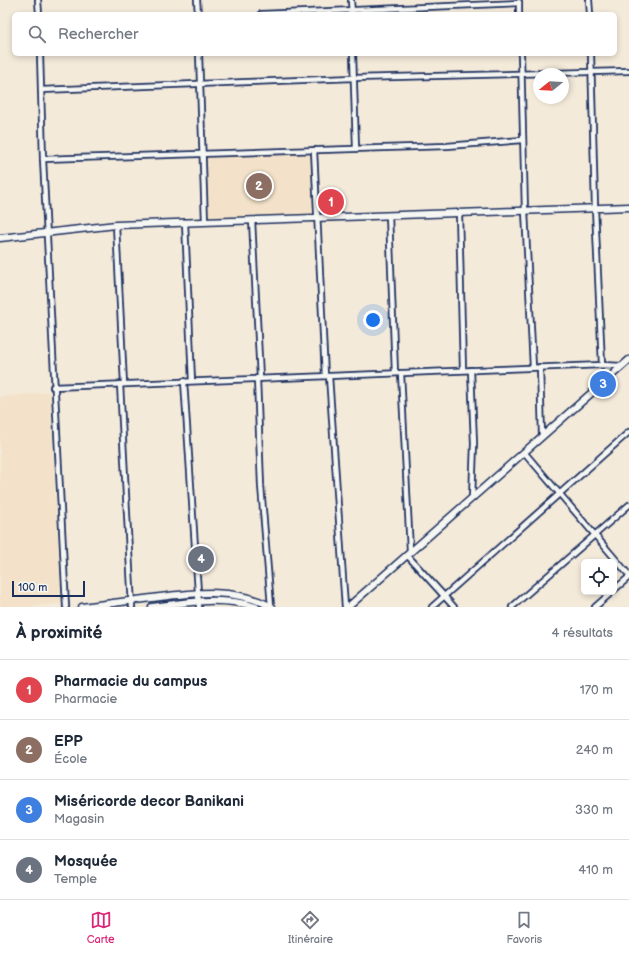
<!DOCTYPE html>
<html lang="fr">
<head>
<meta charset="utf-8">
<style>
	body { margin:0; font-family:"Balsamiq Sans",sans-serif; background:#f2f2f3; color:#1f2937 }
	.controls { position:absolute; right:12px; bottom:12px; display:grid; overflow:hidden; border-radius:6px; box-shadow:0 2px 6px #0003 }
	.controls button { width:36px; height:36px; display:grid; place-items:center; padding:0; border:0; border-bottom:1px solid #e0e1e3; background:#fff; color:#1f2937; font:20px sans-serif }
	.compass { position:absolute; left:533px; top:68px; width:36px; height:36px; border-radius:50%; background:#fff; box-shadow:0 2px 6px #0003; rotate:252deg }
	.scale { position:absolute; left:12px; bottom:10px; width:73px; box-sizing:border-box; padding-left:4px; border:2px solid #1b2f5e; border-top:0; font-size:11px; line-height:14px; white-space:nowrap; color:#1b2f5e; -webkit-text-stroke:3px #f6f6f2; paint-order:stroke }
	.you { position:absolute; left:373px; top:320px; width:14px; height:14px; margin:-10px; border:3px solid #fff; border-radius:50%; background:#1a73e8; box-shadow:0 0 0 6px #1a73e833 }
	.badge { display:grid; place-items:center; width:26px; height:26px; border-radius:50%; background:#db2777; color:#fff; font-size:13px; font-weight:700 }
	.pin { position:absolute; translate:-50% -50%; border:2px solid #fff; box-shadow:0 1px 4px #0006 }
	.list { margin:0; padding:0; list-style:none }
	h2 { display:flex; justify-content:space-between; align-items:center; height:52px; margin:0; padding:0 16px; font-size:17px }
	h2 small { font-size:13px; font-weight:400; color:#747a83 }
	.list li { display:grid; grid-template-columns:26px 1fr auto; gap:12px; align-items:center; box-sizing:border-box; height:60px; padding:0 16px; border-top:1px solid #e0e1e3 }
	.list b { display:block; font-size:15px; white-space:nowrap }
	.list p { margin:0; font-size:13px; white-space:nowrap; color:#747a83 }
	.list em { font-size:13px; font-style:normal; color:#747a83 }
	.icon { flex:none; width:22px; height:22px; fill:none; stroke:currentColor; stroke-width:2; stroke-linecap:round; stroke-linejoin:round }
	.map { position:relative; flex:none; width:629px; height:607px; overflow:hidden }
	.search { position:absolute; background:#fff; box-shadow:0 2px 6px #0003; left:12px; right:12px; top:12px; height:44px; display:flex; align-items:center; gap:10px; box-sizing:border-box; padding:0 14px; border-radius:6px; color:#747a83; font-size:15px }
	.sheet { height:292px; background:#fff }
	nav { display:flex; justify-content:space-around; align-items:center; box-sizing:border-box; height:56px; border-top:1px solid #e0e1e3; background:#fff; font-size:11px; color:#747a83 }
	nav a { display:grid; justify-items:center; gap:2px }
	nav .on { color:#db2777 }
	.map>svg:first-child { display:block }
</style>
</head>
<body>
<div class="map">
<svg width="629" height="607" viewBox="0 0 629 607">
	<rect width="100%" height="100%" fill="#f4eada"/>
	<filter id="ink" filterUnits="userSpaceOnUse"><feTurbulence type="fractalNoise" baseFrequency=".025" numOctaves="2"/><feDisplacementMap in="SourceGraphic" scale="8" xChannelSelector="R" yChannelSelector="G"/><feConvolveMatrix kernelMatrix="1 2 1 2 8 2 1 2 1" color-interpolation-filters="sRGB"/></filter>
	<g filter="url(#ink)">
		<g fill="#f3e2c9">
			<polygon points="311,153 313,216 207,219 205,156"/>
			<polygon points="50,392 61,603 30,607 0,607 0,397"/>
		</g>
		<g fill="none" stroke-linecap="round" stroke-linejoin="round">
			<g stroke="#1b2f5e" stroke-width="8">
				<g id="street">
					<polyline points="38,0 39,14"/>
					<polyline points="197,0 198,14"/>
					<polyline points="351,0 352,14"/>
					<polyline points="589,0 590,14"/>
					<polyline points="519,2 519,14"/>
					<polyline points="261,14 519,3"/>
					<polyline points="40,54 43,159 66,607"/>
					<polyline points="199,54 205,222"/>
					<polyline points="353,54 356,148"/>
					<polyline points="521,54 525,211 533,367"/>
					<polyline points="591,54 595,208 602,365"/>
					<polyline points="41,90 354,78 629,71"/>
					<polyline points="314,150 325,376"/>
					<polyline points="43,159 447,146 523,140"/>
					<polyline points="459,213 463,370"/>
					<polyline points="389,215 395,373"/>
					<polyline points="252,220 260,378"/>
					<polyline points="185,222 192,381"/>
					<polyline points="116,225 124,384"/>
					<polyline points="540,367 542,436"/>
					<polyline points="471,370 474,443 472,498"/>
					<polyline points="401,373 410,551"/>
					<polyline points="329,376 345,607"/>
					<polyline points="257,378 261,486 271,606"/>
					<polyline points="184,381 199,607"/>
					<polyline points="120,384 132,607"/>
					<polyline points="53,387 602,365 622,366"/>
					<polyline points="524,452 629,575"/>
					<polyline points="407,555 454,607"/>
					<polyline points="614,590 629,577"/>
					<polyline points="432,607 629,432"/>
					<polyline points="512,607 629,505"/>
					<polyline points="595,607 612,592"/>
				</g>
			</g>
			<g stroke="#1b2f5e" stroke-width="9">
				<g id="secondary">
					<polyline points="0,238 116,225 629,207"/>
					<path d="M82,607C106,604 129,601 152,598C194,593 234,587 272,607"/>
					<path d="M152,607C187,602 222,596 256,607"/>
					<polyline points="348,607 629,360"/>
				</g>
			</g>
			<use href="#street" stroke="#f6f6f2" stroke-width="4.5"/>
			<use href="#secondary" stroke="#f6f6f2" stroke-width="6"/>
		</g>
	</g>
</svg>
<div class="controls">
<button><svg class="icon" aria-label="locate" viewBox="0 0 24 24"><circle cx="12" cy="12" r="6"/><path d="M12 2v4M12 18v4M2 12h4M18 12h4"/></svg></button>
</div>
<svg class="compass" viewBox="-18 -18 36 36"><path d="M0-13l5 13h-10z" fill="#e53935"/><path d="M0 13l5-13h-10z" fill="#747a83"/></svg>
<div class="scale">100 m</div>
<div class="you"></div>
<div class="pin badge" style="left:331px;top:202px;background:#e0444e">1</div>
<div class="pin badge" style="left:259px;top:186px;background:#8d6e63">2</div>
<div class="pin badge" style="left:603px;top:384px;background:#3f7fe0">3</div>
<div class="pin badge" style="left:201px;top:559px;background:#6b7280">4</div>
<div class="search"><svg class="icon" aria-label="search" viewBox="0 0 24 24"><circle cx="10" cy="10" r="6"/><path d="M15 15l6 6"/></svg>Rechercher</div>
</div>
<section class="sheet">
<h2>À proximité<small>4 résultats</small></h2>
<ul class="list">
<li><span class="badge" style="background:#e0444e">1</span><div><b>Pharmacie du campus</b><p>Pharmacie</p></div><em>170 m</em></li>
<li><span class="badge" style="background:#8d6e63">2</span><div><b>EPP</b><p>École</p></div><em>240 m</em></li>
<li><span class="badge" style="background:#3f7fe0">3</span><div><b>Miséricorde decor Banikani</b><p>Magasin</p></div><em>330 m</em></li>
<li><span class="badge" style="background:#6b7280">4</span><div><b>Mosquée</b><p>Temple</p></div><em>410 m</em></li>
</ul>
</section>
<nav>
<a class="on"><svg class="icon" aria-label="map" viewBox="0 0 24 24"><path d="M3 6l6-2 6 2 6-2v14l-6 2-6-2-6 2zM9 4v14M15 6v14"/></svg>Carte</a>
<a><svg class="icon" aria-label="directions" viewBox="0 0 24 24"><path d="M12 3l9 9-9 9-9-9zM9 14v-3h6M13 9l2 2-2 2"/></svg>Itinéraire</a>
<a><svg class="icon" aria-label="saved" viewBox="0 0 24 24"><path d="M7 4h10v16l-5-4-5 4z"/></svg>Favoris</a>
</nav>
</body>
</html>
